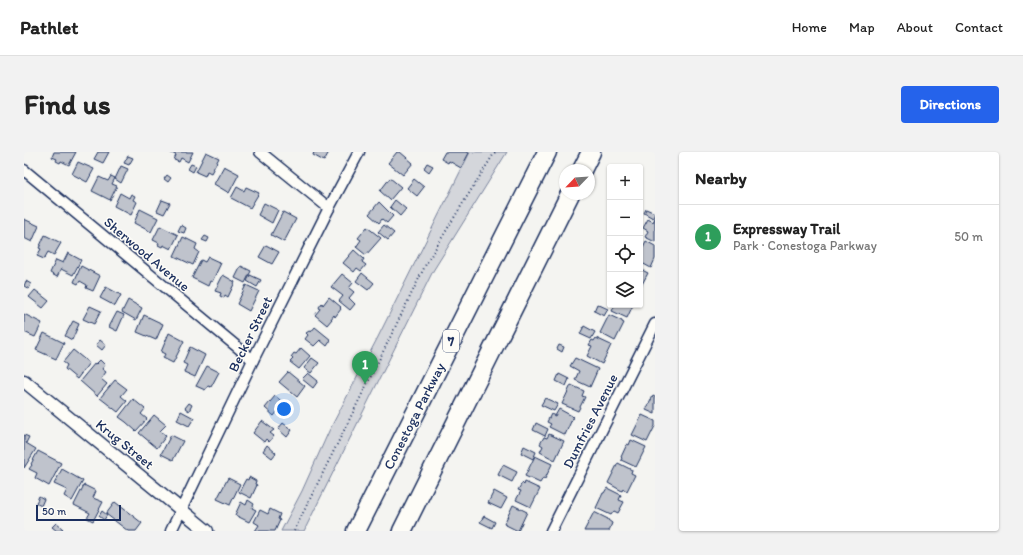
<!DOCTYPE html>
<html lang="en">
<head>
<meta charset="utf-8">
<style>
	body { margin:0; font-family:Itim,sans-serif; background:#f2f2f2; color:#222 }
	.controls { position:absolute; right:12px; top:12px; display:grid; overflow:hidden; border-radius:4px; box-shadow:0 1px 3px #0004 }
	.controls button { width:36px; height:36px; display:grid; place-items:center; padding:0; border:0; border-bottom:1px solid #e0e0e0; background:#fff; color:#222; font:20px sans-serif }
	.compass { position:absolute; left:535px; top:12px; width:36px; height:36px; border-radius:50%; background:#fff; box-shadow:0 1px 3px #0004; rotate:245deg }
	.scale { position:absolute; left:12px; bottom:10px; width:85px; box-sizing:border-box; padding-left:4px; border:2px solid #1b2f5e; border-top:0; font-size:11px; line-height:14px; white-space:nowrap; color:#1b2f5e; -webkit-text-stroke:3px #fdfcf7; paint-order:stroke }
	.you { position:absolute; left:260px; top:257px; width:14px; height:14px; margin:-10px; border:3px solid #fff; border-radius:50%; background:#1a73e8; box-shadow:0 0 0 6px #1a73e833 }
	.badge { display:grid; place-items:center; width:26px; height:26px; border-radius:50%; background:#2563eb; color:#fff; font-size:13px; font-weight:700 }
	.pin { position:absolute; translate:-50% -33px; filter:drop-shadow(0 1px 2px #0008) }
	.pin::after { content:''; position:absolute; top:21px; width:14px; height:12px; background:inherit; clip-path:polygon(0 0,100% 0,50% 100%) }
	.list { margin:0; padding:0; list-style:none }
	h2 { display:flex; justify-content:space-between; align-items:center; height:52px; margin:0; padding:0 16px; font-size:17px }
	h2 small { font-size:13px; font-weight:400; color:#767676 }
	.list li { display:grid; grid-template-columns:26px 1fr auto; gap:12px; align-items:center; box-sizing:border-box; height:64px; padding:0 16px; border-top:1px solid #e0e0e0 }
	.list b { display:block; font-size:15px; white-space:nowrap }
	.list p { margin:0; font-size:13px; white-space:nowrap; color:#767676 }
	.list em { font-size:13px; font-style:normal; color:#767676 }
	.icon { flex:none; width:22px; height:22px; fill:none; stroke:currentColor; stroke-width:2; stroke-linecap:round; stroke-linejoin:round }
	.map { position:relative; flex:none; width:631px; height:379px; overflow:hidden; border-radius:4px }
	header { display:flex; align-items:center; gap:24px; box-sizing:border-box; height:56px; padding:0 20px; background:#fff; border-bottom:1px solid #e0e0e0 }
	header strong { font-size:19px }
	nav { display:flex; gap:22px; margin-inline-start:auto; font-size:14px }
	.intro { display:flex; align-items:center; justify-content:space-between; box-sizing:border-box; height:96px; padding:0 24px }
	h1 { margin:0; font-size:28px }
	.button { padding:10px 18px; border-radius:4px; background:#2563eb; color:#fff; font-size:14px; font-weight:700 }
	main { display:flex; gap:24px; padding:0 24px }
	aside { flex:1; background:#fff; border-radius:4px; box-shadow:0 1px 3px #0004 }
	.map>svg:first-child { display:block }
</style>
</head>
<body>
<header>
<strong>Pathlet</strong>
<nav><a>Home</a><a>Map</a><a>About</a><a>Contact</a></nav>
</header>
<div class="intro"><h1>Find us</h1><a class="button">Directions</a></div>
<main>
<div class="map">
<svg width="631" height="379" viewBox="0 0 631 379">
	<rect width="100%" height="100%" fill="#f4f4f1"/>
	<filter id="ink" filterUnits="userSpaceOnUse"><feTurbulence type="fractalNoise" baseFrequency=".025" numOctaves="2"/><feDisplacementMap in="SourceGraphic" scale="8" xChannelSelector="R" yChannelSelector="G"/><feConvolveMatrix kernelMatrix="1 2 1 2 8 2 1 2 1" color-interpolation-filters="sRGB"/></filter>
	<g filter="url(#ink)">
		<polygon fill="#d4d6db" stroke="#78829c" points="446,0 483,0 409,119 280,379 257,379 278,339 305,279 354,185"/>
		<g fill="#bfc3cc" stroke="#1b2f5e">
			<polygon points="30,0 52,0 45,13 37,9 36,11 32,9 33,7 28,5"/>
			<polygon points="74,0 85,0 79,11 70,7"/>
			<polygon points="145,0 169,0 164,10 157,6 155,10 150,8 152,3"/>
			<polygon points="182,0 195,6 187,21 183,19 181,24 172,20"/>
			<polygon points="290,0 305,0 300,9 289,3"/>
			<polygon points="373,0 376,0 389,11 379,23 364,11"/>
			<polygon points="421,0 443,0 445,1 437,16 425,9 424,11 417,7"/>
			<polygon points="104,4 109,6 105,13 100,11"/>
			<polygon points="54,10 70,17 63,30 48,22"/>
			<polygon points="403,11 409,14 405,20 400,16"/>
			<polygon points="167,12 172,14 169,20 164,17"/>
			<polygon points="97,14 104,17 97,31 91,27"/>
			<polygon points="200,14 215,22 205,41 190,32"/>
			<polygon points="143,23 147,26 144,30 140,27"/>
			<polygon points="87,24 91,26 88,32 93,34 86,48 68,39 75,25 84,29"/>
			<polygon points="366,26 377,35 366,48 356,39"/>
			<polygon points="390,27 400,35 393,44 383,36"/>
			<polygon points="213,35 220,39 222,35 235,41 226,56 207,46"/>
			<polygon points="96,41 105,46 107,42 111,44 109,48 113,50 107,63 90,54"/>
			<polygon points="138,48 146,51 140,62 133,59"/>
			<polygon points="371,48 382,57 376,64 366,55"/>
			<polygon points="355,50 369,64 363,71 358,67 355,71 345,62"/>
			<polygon points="240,51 254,58 248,71 234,63"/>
			<polygon points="116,57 134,66 127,80 110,71"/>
			<polygon points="622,57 631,61 629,66 620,61"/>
			<polygon points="259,60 272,67 260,90 247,83"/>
			<polygon points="631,66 631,90 621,85 624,79 619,76 624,67 629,70"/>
			<polygon points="0,67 15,74 8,90 0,86"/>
			<polygon points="157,73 162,76 160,81 154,79"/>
			<polygon points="360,73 370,81 364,88 354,80"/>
			<polygon points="136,74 154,83 147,97 139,93 138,95 134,93 135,91 129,88"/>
			<polygon points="343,75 357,86 342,103 332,95 337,88 334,86"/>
			<polygon points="21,83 37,91 30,103 24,100 20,107 13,104 17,97 15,96"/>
			<polygon points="181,84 185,86 183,90 178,88"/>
			<polygon points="159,85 173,92 171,97 175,100 169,113 150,104"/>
			<polygon points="622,89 631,94 631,107 627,116 616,110 616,102 617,99 616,99 616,94 619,95"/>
			<polygon points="242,93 255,100 248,112 235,105"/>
			<polygon points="330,98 340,107 338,110 342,113 337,119 333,116 330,120 319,111"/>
			<polygon points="44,101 57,108 49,123 37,117 33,125 26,121 32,108 39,111"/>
			<polygon points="184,105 197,111 188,130 186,129 184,134 168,126 177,108 181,110"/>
			<polygon points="57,114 76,124 69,139 62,136 63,133 56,129 54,132 50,130"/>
			<polygon points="217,114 227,119 221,131 211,126"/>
			<polygon points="616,117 624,121 616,136"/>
			<polygon points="338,121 350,131 344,138 332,129"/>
			<polygon points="318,122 329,131 325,136 330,140 325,146 331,152 326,158 315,149 319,144 307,135"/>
			<polygon points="199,123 211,130 204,145 201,143 200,146 196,144 197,141 191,139"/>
			<polygon points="226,123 237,128 233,135 223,129"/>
			<polygon points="2,129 7,132 5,137 0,134"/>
			<polygon points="222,133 235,139 225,159 213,152"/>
			<polygon points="82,135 97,143 91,154 76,146"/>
			<polygon points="11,138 25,149 19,156 5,145"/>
			<polygon points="305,145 317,155 316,156 317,157 311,165 310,163 307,167 308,167 303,173 291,163 296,157 295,155 298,151 299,153"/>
			<polygon points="104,148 118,156 112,168 98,160"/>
			<polygon points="573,152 584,157 580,164 570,159"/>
			<polygon points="591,153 609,153 603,166 588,159"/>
			<polygon points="66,154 77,159 70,172 59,167"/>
			<polygon points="93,160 100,163 93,179 85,175"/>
			<polygon points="0,162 18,171 11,185 0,180"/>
			<polygon points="120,163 139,172 132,188 113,180"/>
			<polygon points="585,163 598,169 598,170 600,171 591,189 576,181"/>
			<polygon points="49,169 55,172 48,188 41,184"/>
			<polygon points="560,174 571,180 567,187 556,182"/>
			<polygon points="291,175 307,188 303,194 296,188 290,194 281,187 284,183 282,181 285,179 287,180"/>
			<polygon points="20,181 40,191 32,207 12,198"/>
			<polygon points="145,181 160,189 149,211 139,206 141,202 137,200"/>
			<polygon points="572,186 587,193 578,212 563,204 568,194 565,193 568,188 570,189"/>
			<polygon points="76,188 82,193 78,198 72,193"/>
			<polygon points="535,193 540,195 538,200 533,197"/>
			<polygon points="166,195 181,203 171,225 160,220 163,213 159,211"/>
			<polygon points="277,196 286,204 275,217 266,210 269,207 267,205 270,201 272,202"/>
			<polygon points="49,198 65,211 53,227 41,217 43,213 39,210"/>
			<polygon points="288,206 295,211 287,221 280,216"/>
			<polygon points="551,206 574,217 566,235 551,228 555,219 546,214"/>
			<polygon points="76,208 81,213 78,217 82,220 77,227 83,232 73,244 56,229 71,211 72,212"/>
			<polygon points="183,214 195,220 187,235 184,234 181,238 172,234"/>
			<polygon points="264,220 281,234 273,245 255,230"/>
			<polygon points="284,221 294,229 289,236 278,227"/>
			<polygon points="535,222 545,227 542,234 532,229"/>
			<polygon points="91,228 103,237 97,244 103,249 94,260 76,246"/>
			<polygon points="547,233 560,239 558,244 561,245 554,259 538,252"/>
			<polygon points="251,244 260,251 250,264 241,256"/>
			<polygon points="629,244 631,245 631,262 622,258"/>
			<polygon points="521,246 534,252 530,259 517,253"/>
			<polygon points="109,247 121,257 117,262 123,267 112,279 102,270 95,265"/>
			<polygon points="165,251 168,253 165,259 161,256"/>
			<polygon points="535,257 548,264 549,265 541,283 525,275 527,272 523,270 527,262 531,264"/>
			<polygon points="157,259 170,266 165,274 153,268"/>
			<polygon points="130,263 142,273 136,279 142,284 133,296 115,281"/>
			<polygon points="618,263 631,269 631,274 623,290 608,283"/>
			<polygon points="238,269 250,278 246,281 250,284 245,290 242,287 240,290 229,281"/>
			<polygon points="259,271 268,278 263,285 254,277"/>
			<polygon points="512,271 524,277 521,284 509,278"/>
			<polygon points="525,282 540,289 531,308 516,300 519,294 516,292 520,285 523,286"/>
			<polygon points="0,283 5,285 2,291 12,297 0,316"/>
			<polygon points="147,283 159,289 149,308 137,302"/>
			<polygon points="607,288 622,295 612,315 597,308 598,306 597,305 603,292 605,293"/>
			<polygon points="243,293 252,301 248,306 239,299"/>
			<polygon points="500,294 512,300 509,307 497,301"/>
			<polygon points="14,299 37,311 25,334 11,326 13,321 5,317 8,313 7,312"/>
			<polygon points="511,304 528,312 521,327 519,326 516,331 501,324"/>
			<polygon points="594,311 608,318 607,321 611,323 603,339 599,337 598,339 584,331"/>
			<polygon points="479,313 493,320 488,330 474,323"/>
			<polygon points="38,317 59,329 48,349 40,344 43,338 30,332"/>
			<polygon points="225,325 232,329 231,332 233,333 227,346 215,340 222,327 224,328"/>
			<polygon points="204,326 216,332 206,353 193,347"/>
			<polygon points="501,330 516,337 507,355 492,348 497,339 494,338 498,331 500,333"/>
			<polygon points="60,333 72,339 69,346 79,350 69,369 63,366 66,361 50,353"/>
			<polygon points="583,336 597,343 595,348 600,350 594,361 590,359 587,363 572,356 579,341 580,341"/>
			<polygon points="470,339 483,346 477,357 464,351"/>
			<polygon points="15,344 20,347 17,354 12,351"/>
			<polygon points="224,348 230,352 228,356 232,358 225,370 211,363 217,350 222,353"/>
			<polygon points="91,350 118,371 112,379 104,379 82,362"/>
			<polygon points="489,353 503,360 494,379 480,372"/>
			<polygon points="246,357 256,362 254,367 256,368 251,379 231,379 235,373 230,370 236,358 244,362"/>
			<polygon points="78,359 83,363 80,368 75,364"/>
			<polygon points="570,360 584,367 584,368 588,371 585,379 560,379"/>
			<polygon points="460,364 471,370 468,376 456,370"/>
			<polygon points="32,371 39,377 37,379 33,379 28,375"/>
		</g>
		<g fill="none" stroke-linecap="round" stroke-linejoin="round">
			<g stroke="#1b2f5e" stroke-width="13">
				<g id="minor">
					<polyline points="236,0 305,56"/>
					<polyline points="0,18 229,208"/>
					<polyline points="147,379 229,208 305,56 335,0"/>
					<polyline points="527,379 631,172"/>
				</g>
			</g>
			<g stroke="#1b2f5e" stroke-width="15">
				<polyline id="tertiary" points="0,229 183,379"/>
			</g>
			<g stroke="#1b2f5e" stroke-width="21">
				<g id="motorway">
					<polyline points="558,18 567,0"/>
					<polyline points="332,379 523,0"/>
					<polyline points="378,379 546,42"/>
				</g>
			</g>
			<polyline stroke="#1b2f5e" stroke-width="2" stroke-dasharray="1 3" stroke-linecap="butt" points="270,379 356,206 402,112 439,51 471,0"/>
			<use href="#minor" stroke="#fdfcf7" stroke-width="10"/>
			<use href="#tertiary" stroke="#fdfcf7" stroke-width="12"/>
			<use href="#motorway" stroke="#fdfcf7" stroke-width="18"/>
		</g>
	</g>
	<g text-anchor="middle" stroke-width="3" stroke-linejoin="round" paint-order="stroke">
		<rect fill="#fdfcf7" stroke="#5f6c8c" stroke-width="1" x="419" y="178" width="16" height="22" rx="3"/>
		<g font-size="13" font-weight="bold" fill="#1b2f5e">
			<text x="427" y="194">7</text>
		</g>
		<g font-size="14" fill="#1b2f5e" stroke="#fdfcf7">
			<text transform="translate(123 102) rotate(40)" y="5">Sherwood Avenue</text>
			<text transform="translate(226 182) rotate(-64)" y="5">Becker Street</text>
			<text transform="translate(390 264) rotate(-63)" y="5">Conestoga Parkway</text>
			<text transform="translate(566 269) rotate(-63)" y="5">Dumfries Avenue</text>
			<text transform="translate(101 292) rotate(39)" y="5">Krug Street</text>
		</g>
	</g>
</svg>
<div class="controls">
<button>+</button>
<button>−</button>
<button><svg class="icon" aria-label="locate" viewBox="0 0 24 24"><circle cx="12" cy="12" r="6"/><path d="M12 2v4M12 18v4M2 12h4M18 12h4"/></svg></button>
<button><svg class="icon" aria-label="layers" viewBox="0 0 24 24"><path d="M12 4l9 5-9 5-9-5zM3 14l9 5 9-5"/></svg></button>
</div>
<svg class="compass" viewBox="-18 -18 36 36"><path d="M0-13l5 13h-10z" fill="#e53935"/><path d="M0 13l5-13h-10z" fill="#767676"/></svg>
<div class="scale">50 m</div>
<div class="you"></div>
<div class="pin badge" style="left:341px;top:232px;background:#2e9e5b">1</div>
</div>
<aside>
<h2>Nearby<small></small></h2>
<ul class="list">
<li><span class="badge" style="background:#2e9e5b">1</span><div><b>Expressway Trail</b><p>Park · Conestoga Parkway</p></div><em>50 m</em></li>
</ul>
</aside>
</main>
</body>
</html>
